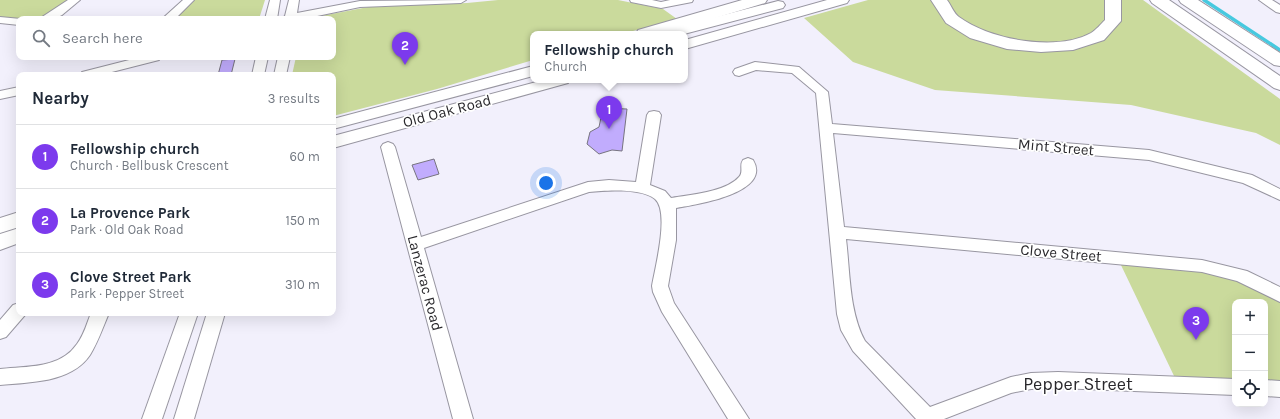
<!DOCTYPE html>
<html lang="en">
<head>
<meta charset="utf-8">
<style>
	body { margin:0; font-family:Karla,sans-serif; background:#f6f6f7; color:#1f2937 }
	.controls { position:absolute; right:12px; bottom:12px; display:grid; overflow:hidden; border-radius:8px; box-shadow:0 4px 16px #0002 }
	.controls button { width:36px; height:36px; display:grid; place-items:center; padding:0; border:0; border-bottom:1px solid #e0e1e3; background:#fff; color:#1f2937; font:20px sans-serif }
	.you { position:absolute; left:546px; top:183px; width:14px; height:14px; margin:-10px; border:3px solid #fff; border-radius:50%; background:#1a73e8; box-shadow:0 0 0 6px #1a73e833 }
	.badge { display:grid; place-items:center; width:26px; height:26px; border-radius:50%; background:#7c3aed; color:#fff; font-size:13px; font-weight:700 }
	.pin { position:absolute; translate:-50% -33px; filter:drop-shadow(0 1px 2px #0008) }
	.pin::after { content:''; position:absolute; top:21px; width:14px; height:12px; background:inherit; clip-path:polygon(0 0,100% 0,50% 100%) }
	.popup { position:absolute; left:530px; top:31px; width:158px; height:52px; box-sizing:border-box; display:grid; place-content:center; border-radius:8px; background:#fff; filter:drop-shadow(0 1px 3px #0005); font-size:13px; white-space:nowrap; color:#747a83 }
	.popup b { font-size:15px; color:#1f2937 }
	.popup::after { content:''; position:absolute; left:50%; top:100%; margin-left:-8px; border:8px solid transparent; border-top-color:#fff }
	.list { margin:0; padding:0; list-style:none }
	h2 { display:flex; justify-content:space-between; align-items:center; height:52px; margin:0; padding:0 16px; font-size:17px }
	h2 small { font-size:13px; font-weight:400; color:#747a83 }
	.list li { display:grid; grid-template-columns:26px 1fr auto; gap:12px; align-items:center; box-sizing:border-box; height:64px; padding:0 16px; border-top:1px solid #e0e1e3 }
	.list b { display:block; font-size:15px; white-space:nowrap }
	.list p { margin:0; font-size:13px; white-space:nowrap; color:#747a83 }
	.list em { font-size:13px; font-style:normal; color:#747a83 }
	.icon { flex:none; width:22px; height:22px; fill:none; stroke:currentColor; stroke-width:2; stroke-linecap:round; stroke-linejoin:round }
	.map { position:relative; flex:none; width:1280px; height:419px; overflow:hidden }
	.search { position:absolute; background:#fff; box-shadow:0 4px 16px #0002; left:16px; top:16px; width:320px; height:44px; display:flex; align-items:center; gap:10px; box-sizing:border-box; padding:0 14px; border-radius:8px; color:#747a83; font-size:15px }
	.panel { position:absolute; background:#fff; box-shadow:0 4px 16px #0002; left:16px; top:72px; width:320px; height:244px; border-radius:8px }
	.map>svg:first-child { display:block }
</style>
</head>
<body>
<div class="map">
<svg width="1280" height="419" viewBox="0 0 1280 419">
	<rect width="100%" height="100%" fill="#f2f0fc"/>
	<g fill="#cada9c">
		<polygon points="0,0 69,0 43,18 25,19 0,17"/>
		<polygon points="195,0 265,0 259,19 174,19"/>
		<polygon points="498,0 618,0 663,9 677,19 622,34 533,34 533,60 437,89 333,116 333,75 292,75 296,57 333,57 333,19 311,18 368,7 467,3"/>
		<polygon points="868,0 1143,0 1280,99 1280,145 1256,133 1131,105 935,90 853,62 804,18"/>
		<polygon points="1120,263 1198,270 1239,280 1280,301 1280,382 1265,381 1265,302 1235,302 1235,380 1175,378"/>
	</g>
	<g fill="none" stroke-linecap="round" stroke-linejoin="round">
		<polyline stroke="#47c9df" stroke-width="3.5" points="1204,0 1280,50"/>
	</g>
	<g fill="#c1acfd" stroke="#77747f">
		<polygon points="235,59 231,75 218,75 222,60"/>
		<polygon points="603,108 627,109 622,151 612,150 599,154 587,144 590,132 599,127"/>
		<polygon points="434,159 439,174 418,180 412,165"/>
	</g>
	<g fill="none" stroke-linecap="round" stroke-linejoin="round">
		<g stroke="#9896a1" stroke-width="2">
			<g id="minor">
				<polygon points="68,0 80,0 62,15 54,19 39,19"/>
				<polygon points="183,0 194,0 175,19 162,19"/>
				<polygon points="270,0 280,0 277,19 265,19"/>
				<polygon points="289,0 299,0 297,13 360,1 466,0 461,3 360,7 303,19 280,19 285,16"/>
				<polygon points="630,0 652,0 661,2 670,0 693,0 692,2 661,8 631,2"/>
				<polygon points="1259,0 1272,0 1280,5 1280,13 1276,12"/>
				<polygon points="0,17 21,19 19,19 19,25 0,23"/>
				<polygon points="141,57 161,57 159,60 100,75 80,75 82,72"/>
				<polygon points="256,57 268,57 264,75 252,75"/>
				<polygon points="278,57 290,57 286,75 274,75"/>
				<path d="M755,62L799,67L828,92L832,124L1149,150L1252,175L1280,189V200L1243,183L1149,160L833,133L844,227L1202,260L1247,271L1280,287V302L1237,281L1202,272L846,239C850,271 849,312 865,341L930,407L1011,377L1031,373L1058,372L1235,379V395L1058,388L1031,389L1011,393L944,419H916L853,351L841,330L837,314L816,93L792,73L756,70L739,76L735,75L733,72L735,69Z"/>
				<polygon points="19,87 19,95 0,99 0,91"/>
				<path d="M654,111L659,112L661,115L650,185L665,191L671,198C689,195 726,192 739,177C744,172 739,165 743,160L748,158L753,160C773,193 695,205 676,208V240L668,286L674,303L749,419H728L662,312L653,292L652,286C655,268 670,212 655,199C642,188 606,190 589,192L424,248L473,419H453L381,147L383,144L388,142L393,144L395,147L421,237L588,182L609,180L636,182L647,115L649,112Z"/>
				<polygon points="19,303 19,313 26,313 25,315 6,337 0,339 0,320 13,305"/>
				<path d="M91,313H109C103,327 98,342 90,355C71,383 30,382 0,385V369C27,366 60,369 77,344C84,335 87,323 91,313Z"/>
				<polygon points="180,313 198,313 162,419 142,419"/>
				<polygon points="207,313 225,313 194,419 174,419"/>
				<polygon points="1265,380 1280,381 1280,397 1265,396"/>
			</g>
		</g>
		<g stroke="#9896a1" stroke-width="2">
			<g id="major">
				<polygon points="827,0 849,0 847,3 685,49 685,40"/>
				<polygon points="778,1 783,2 785,5 783,8 684,34 660,34 662,31"/>
				<polygon points="533,66 533,76 333,129 333,119"/>
				<polygon points="544,80 570,80 568,83 333,148 333,136"/>
				<polygon points="19,212 19,227 0,233 0,218"/>
				<polygon points="19,228 19,243 0,250 0,234"/>
			</g>
		</g>
		<g stroke="#9896a1" stroke-width="2">
			<g id="highway">
				<polygon points="742,0 767,0 765,3 662,34 636,34 638,30"/>
				<path d="M931,0H947C951,5 954,14 959,17C990,40 1057,52 1091,33C1096,30 1101,24 1105,20V0H1121V21L1104,40L1073,50L1041,52L1007,49L970,38L946,23Z"/>
				<polygon points="1150,0 1169,0 1280,76 1280,90 1274,88 1152,3"/>
				<polygon points="1179,0 1198,0 1280,53 1280,66 1274,65 1181,3"/>
			</g>
		</g>
		<use href="#minor" fill="#fff" fill-rule="evenodd"/>
		<use href="#major" fill="#fff" fill-rule="evenodd"/>
		<use href="#highway" fill="#fff" fill-rule="evenodd"/>
	</g>
	<g text-anchor="middle" stroke-width="3.5" stroke-linejoin="round" paint-order="stroke">
		<g font-size="15" fill="#29282c" stroke="#fff">
			<text transform="translate(447 111) rotate(-15)" y="5">Old Oak Road</text>
			<text transform="translate(1056 147) rotate(5)" y="5">Mint Street</text>
			<text transform="translate(1061 253) rotate(5)" y="5">Clove Street</text>
			<text transform="translate(425 283) rotate(75)" y="5">Lanzerac Road</text>
		</g>
		<g font-size="18" fill="#29282c" stroke="#fff">
			<text x="1078" y="390">Pepper Street</text>
		</g>
	</g>
</svg>
<div class="controls">
<button>+</button>
<button>−</button>
<button><svg class="icon" aria-label="locate" viewBox="0 0 24 24"><circle cx="12" cy="12" r="6"/><path d="M12 2v4M12 18v4M2 12h4M18 12h4"/></svg></button>
</div>
<div class="you"></div>
<div class="pin badge" style="left:609px;top:129px">1</div>
<div class="popup"><b>Fellowship church</b>Church</div>
<div class="pin badge" style="left:405px;top:65px">2</div>
<div class="pin badge" style="left:1196px;top:340px">3</div>
<div class="search"><svg class="icon" aria-label="search" viewBox="0 0 24 24"><circle cx="10" cy="10" r="6"/><path d="M15 15l6 6"/></svg>Search here</div>
<section class="panel">
<h2>Nearby<small>3 results</small></h2>
<ul class="list">
<li><span class="badge">1</span><div><b>Fellowship church</b><p>Church · Bellbusk Crescent</p></div><em>60 m</em></li>
<li><span class="badge">2</span><div><b>La Provence Park</b><p>Park · Old Oak Road</p></div><em>150 m</em></li>
<li><span class="badge">3</span><div><b>Clove Street Park</b><p>Park · Pepper Street</p></div><em>310 m</em></li>
</ul>
</section>
</div>
</body>
</html>
